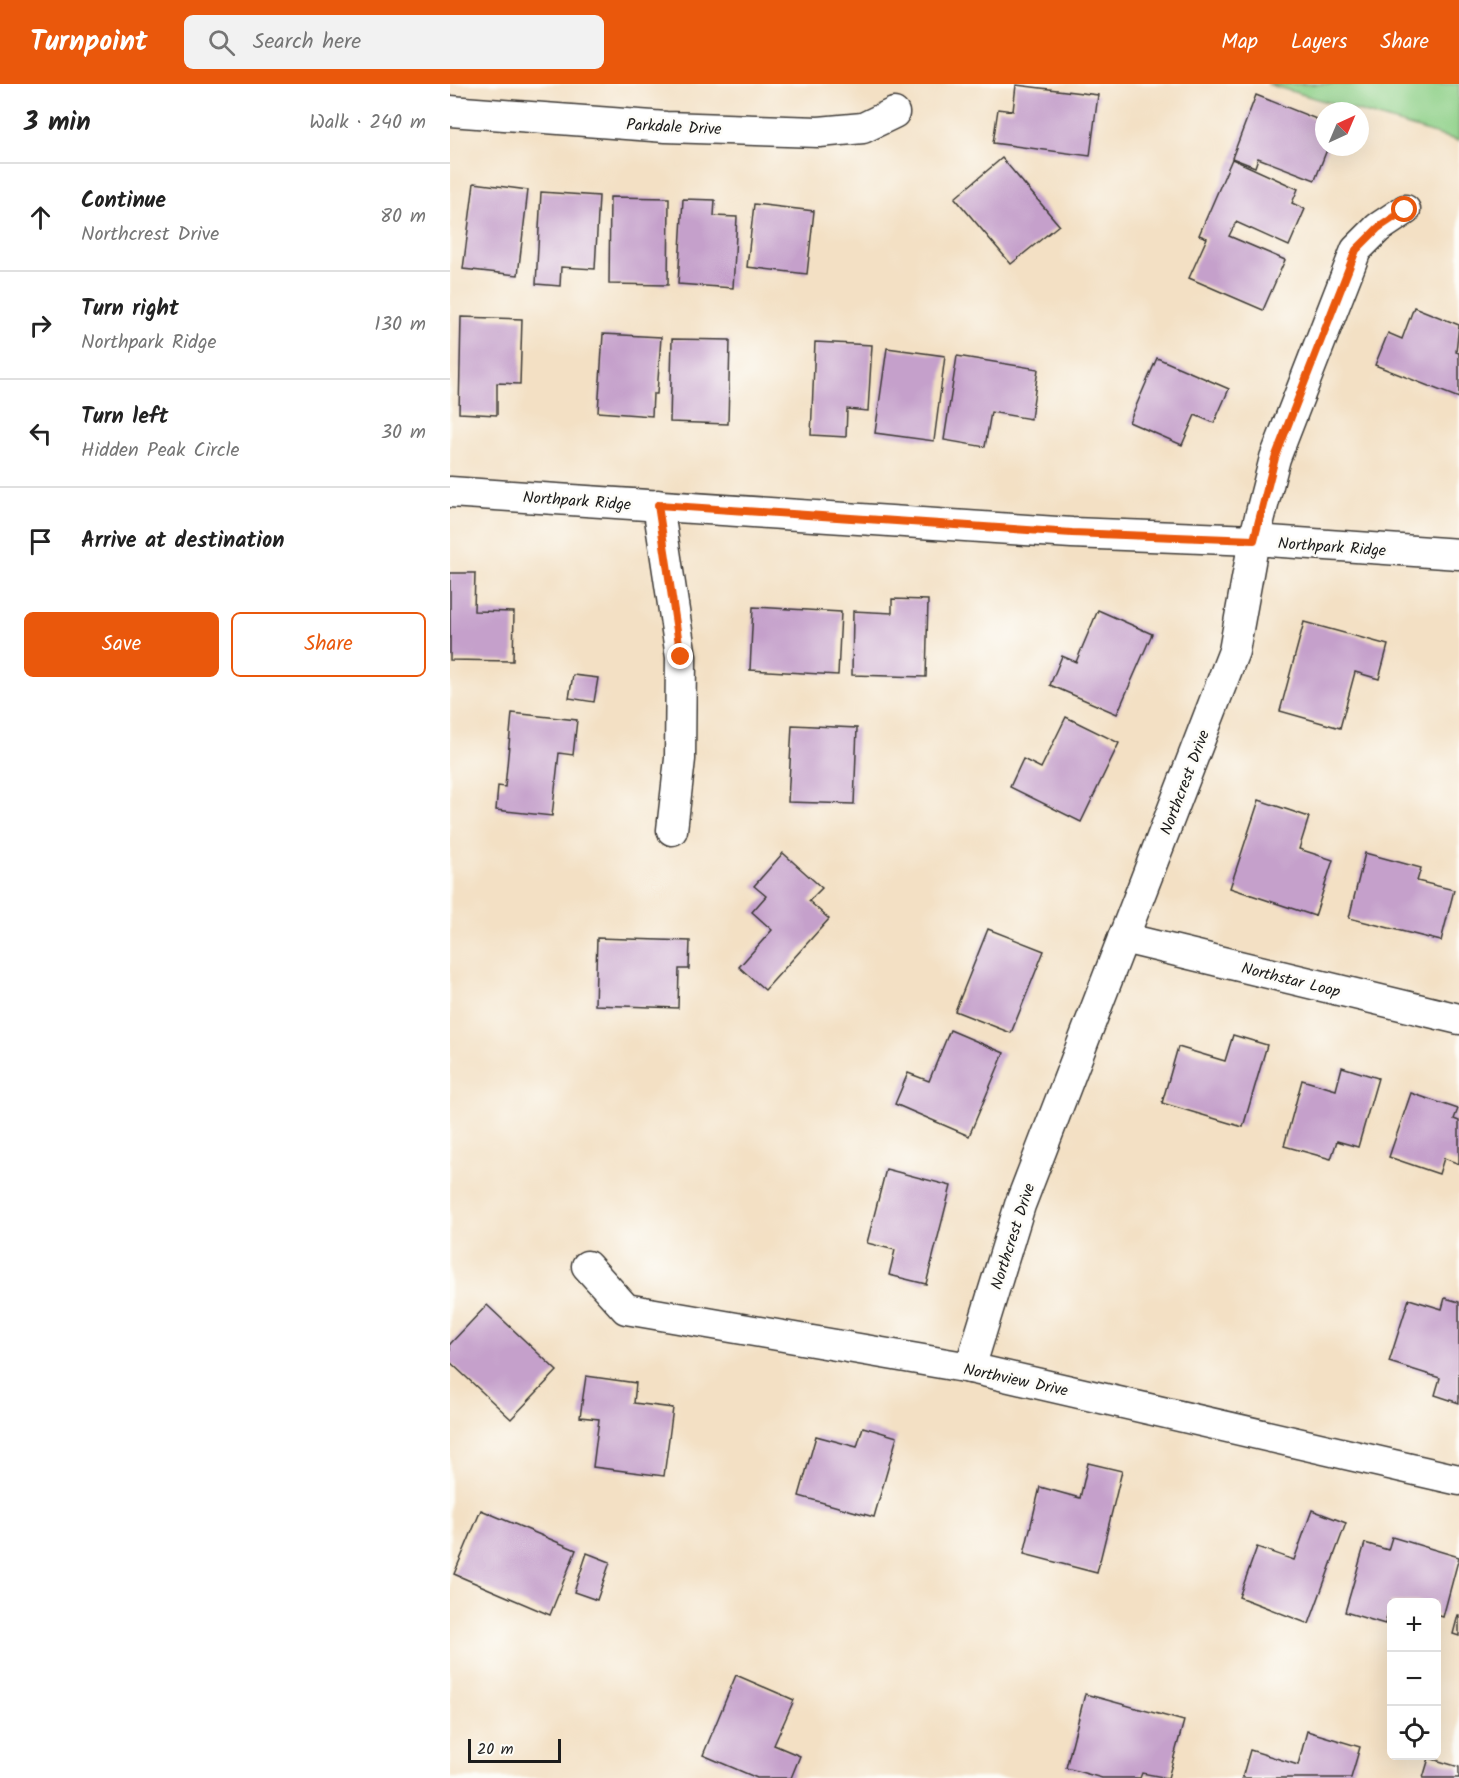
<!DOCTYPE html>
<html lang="en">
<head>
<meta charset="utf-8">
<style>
	body { margin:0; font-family:Kalam,sans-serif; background:#f2f2f2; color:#222 }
	.controls { position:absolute; right:18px; bottom:18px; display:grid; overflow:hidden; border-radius:9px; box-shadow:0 6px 24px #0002 }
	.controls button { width:54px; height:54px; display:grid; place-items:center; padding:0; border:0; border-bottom:2px solid #e0e0e0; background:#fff; color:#222; font:30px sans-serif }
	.compass { position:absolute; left:865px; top:18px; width:54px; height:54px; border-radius:50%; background:#fff; box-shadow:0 6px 24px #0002; rotate:44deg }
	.scale { position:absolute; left:18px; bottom:15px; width:93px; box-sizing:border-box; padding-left:6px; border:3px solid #1c1c1c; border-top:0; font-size:16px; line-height:21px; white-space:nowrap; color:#1c1c1c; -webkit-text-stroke:4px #fdfcf7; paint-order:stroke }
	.stop { position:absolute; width:18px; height:18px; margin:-14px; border:4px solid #ea580c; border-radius:50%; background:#fff }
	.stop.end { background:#ea580c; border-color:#fff; box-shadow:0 2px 6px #0008 }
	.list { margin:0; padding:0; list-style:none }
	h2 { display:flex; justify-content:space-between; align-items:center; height:78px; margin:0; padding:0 24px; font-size:26px }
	h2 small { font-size:20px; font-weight:400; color:#767676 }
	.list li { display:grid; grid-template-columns:39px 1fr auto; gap:18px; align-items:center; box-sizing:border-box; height:108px; padding:0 24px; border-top:2px solid #e0e0e0 }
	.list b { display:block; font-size:22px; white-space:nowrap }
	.list p { margin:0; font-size:20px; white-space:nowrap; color:#767676 }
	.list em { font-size:20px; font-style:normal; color:#767676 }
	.actions { display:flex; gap:12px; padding:18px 24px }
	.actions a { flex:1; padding:14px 0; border:2px solid #ea580c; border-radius:9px; text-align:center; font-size:21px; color:#ea580c }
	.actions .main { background:#ea580c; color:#fff }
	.icon { flex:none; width:33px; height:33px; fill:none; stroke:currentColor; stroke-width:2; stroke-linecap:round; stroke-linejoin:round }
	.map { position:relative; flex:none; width:1009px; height:1694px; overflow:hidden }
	header { display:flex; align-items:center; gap:36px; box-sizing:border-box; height:84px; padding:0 30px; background:#ea580c; color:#fff }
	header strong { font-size:28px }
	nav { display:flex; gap:33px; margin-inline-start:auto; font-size:21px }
	.search { width:420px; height:54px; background:#f2f2f2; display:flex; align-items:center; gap:15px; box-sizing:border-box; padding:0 21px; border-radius:9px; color:#767676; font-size:22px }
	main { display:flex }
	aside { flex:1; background:#fff }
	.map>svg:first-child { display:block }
</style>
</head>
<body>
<header>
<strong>Turnpoint</strong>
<div class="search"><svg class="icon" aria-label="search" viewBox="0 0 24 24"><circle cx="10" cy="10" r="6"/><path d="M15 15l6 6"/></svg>Search here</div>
<nav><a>Map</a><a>Layers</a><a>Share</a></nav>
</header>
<main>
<aside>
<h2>3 min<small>Walk · 240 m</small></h2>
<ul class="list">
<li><svg class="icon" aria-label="ahead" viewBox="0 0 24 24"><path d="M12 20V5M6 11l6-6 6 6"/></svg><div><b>Continue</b><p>Northcrest Drive</p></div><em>80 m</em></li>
<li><svg class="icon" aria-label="right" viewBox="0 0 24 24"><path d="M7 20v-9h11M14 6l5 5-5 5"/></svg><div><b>Turn right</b><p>Northpark Ridge</p></div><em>130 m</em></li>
<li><svg class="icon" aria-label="left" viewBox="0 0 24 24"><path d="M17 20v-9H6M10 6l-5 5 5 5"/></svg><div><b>Turn left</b><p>Hidden Peak Circle</p></div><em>30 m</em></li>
<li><svg class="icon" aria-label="arrive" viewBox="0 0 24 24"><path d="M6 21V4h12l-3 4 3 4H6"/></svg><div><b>Arrive at destination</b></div></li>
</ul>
<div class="actions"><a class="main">Save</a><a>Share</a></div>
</aside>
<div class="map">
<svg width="1009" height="1694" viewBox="0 0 1009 1694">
	<rect width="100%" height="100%" fill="#fdfcf7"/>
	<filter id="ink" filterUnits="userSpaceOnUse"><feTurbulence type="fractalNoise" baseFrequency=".0167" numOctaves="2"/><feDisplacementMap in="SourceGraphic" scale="12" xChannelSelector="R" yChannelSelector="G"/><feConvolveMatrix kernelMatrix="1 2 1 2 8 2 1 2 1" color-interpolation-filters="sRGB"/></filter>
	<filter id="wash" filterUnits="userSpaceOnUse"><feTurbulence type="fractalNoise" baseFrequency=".008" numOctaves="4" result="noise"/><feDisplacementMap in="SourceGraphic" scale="24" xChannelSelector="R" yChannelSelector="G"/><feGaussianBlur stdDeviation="1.35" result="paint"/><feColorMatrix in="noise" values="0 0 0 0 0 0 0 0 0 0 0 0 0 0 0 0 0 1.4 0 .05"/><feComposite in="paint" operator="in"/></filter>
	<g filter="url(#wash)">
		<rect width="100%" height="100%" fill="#f3e0c4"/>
		<polygon fill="#8ed088" stroke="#557652" stroke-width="1.5" points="817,0 1009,0 1009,57"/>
		<g id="blocks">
			<g fill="#c5a0cb">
				<polygon points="566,1 648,11 640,72 543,59 548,25 563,27"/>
				<polygon points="806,11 874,38 874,63 878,63 865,96 808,74 805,83 782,74"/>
				<polygon points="552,74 609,141 561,180 505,114"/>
				<polygon points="782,75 848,105 842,119 855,125 839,162 786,138 779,152 835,176 813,226 739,194 757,154 749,151"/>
				<polygon points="24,99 78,106 68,191 13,185"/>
				<polygon points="91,108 149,112 145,185 111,183 110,202 86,200"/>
				<polygon points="160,113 219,114 218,201 159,200"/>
				<polygon points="233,115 265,116 264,132 287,133 283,204 228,200"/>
				<polygon points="304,120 364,127 357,190 297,183"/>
				<polygon points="964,223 1009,241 1006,268 1009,269 1009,314 925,281 938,249 952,255"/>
				<polygon points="11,233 72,235 70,300 47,299 47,331 9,329"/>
				<polygon points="153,250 211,253 207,310 203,310 202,332 148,328"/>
				<polygon points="222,255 280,256 278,340 220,338"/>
				<polygon points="365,258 422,261 418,327 397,325 396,353 361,351"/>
				<polygon points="437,264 495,272 484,357 425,349"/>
				<polygon points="507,272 588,285 581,335 541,328 535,363 494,356"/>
				<polygon points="707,274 779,305 764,339 745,331 732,361 679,338"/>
				<polygon points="0,489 25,489 24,527 64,528 63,577 0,576"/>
				<polygon points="442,515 478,516 476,593 402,591 403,527 442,529"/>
				<polygon points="303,523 391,528 388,591 300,586"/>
				<polygon points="648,526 702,550 667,630 600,601 612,572 626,578"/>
				<polygon points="854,538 938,561 929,595 905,588 890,644 830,627"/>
				<polygon points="123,591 148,594 144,618 119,614"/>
				<polygon points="62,629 127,636 123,671 109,669 102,732 46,726 48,702 55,703"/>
				<polygon points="616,633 669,659 631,738 560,703 573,675 591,684"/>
				<polygon points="342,641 407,644 404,720 338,718"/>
				<polygon points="809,716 859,733 849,765 883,776 865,832 780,804"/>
				<polygon points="333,769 372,804 359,817 379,835 315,906 289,883 322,846 302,828 316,812 304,802"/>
				<polygon points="915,769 971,784 967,797 1004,806 991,857 899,834"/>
				<polygon points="538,845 594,867 561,949 505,927"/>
				<polygon points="147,854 240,857 239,885 229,885 228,924 145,921"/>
				<polygon points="500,946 554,969 519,1052 445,1020 458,989 479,997"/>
				<polygon points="783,951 817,961 793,1043 712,1019 728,963 775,977"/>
				<polygon points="892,983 928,994 908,1063 887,1057 881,1075 834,1062 852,996 886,1006"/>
				<polygon points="961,1009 1008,1025 1004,1035 1009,1037 1009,1080 994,1074 989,1090 939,1073"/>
				<polygon points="436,1085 501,1102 476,1200 439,1191 445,1166 417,1159"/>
				<polygon points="995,1214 1009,1218 1009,1319 985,1311 990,1294 939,1278 959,1215 992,1225"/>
				<polygon points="37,1221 107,1287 61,1335 0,1278 0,1260"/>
				<polygon points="136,1292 186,1299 184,1319 223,1324 214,1392 143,1383 149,1335 130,1333"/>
				<polygon points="413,1343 447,1353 424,1433 349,1412 366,1352 407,1363"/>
				<polygon points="638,1379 672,1387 647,1489 574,1470 590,1403 630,1414"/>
				<polygon points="31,1426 126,1466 100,1531 4,1490"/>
				<polygon points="862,1426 896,1439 859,1540 789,1513 807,1463 844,1476"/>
				<polygon points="942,1453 1009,1473 993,1533 986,1531 986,1518 941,1518 935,1540 895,1528 915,1459 938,1466"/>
				<polygon points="137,1469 160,1478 147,1516 124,1508"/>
				<polygon points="1008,1531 1009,1531 1009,1552 1003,1550"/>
				<polygon points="286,1591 344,1616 324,1661 350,1672 341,1694 307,1694 253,1671"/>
				<polygon points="635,1610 734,1637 718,1694 692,1689 690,1694 652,1694 616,1684"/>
				<polygon points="857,1647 910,1663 901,1694 792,1694 800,1666 848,1681"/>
				<polygon points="979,1674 1009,1683 1009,1694 973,1694"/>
			</g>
		</g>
	</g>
	<g filter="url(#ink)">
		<use href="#blocks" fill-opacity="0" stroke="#3c3935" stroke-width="1.5"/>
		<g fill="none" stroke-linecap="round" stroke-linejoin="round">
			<g stroke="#3c3935" stroke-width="33">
				<g id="minor">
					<polyline points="0,27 216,43 369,48 413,44 444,29"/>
					<polyline points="0,408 622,449 804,456 1009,470"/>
					<polyline points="208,421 231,573 230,675 222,746"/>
					<polyline points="673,854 1009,935"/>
					<polyline points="137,1182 176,1225 520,1284 1009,1396"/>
					<polyline points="520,1284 570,1121 784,567 804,456 825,374 906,166 928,144 955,126"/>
				</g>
			</g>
			<use href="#minor" stroke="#fff" stroke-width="30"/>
		</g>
	</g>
	<g fill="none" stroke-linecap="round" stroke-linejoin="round" filter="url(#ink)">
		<polyline stroke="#ea580c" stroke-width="8" points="231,573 208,421 622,449 804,456 825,374 906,166 928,144 955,126"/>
	</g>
	<g text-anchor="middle" stroke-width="5" stroke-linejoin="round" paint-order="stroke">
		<g font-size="16" fill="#1c1c1c" stroke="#fdfcf7">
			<text transform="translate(224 42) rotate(3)" y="6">Parkdale Drive</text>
			<text transform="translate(127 416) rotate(4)" y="6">Northpark Ridge</text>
			<text transform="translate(882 462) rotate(4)" y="6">Northpark Ridge</text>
			<text transform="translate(734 698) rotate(-69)" y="6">Northcrest Drive</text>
			<text transform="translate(841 895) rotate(14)" y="6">Northstar Loop</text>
			<text transform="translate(562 1152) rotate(-72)" y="6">Northcrest Drive</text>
			<text transform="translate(566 1295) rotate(12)" y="6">Northview Drive</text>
		</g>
	</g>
</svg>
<div class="controls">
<button>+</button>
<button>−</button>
<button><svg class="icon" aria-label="locate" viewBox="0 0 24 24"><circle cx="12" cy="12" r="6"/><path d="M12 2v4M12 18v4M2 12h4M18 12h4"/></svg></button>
</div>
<svg class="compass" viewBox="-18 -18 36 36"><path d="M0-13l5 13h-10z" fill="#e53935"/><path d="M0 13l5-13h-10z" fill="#767676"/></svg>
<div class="scale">20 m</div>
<div class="stop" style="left:955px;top:126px"></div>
<div class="stop end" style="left:231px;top:573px"></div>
</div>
</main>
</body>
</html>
